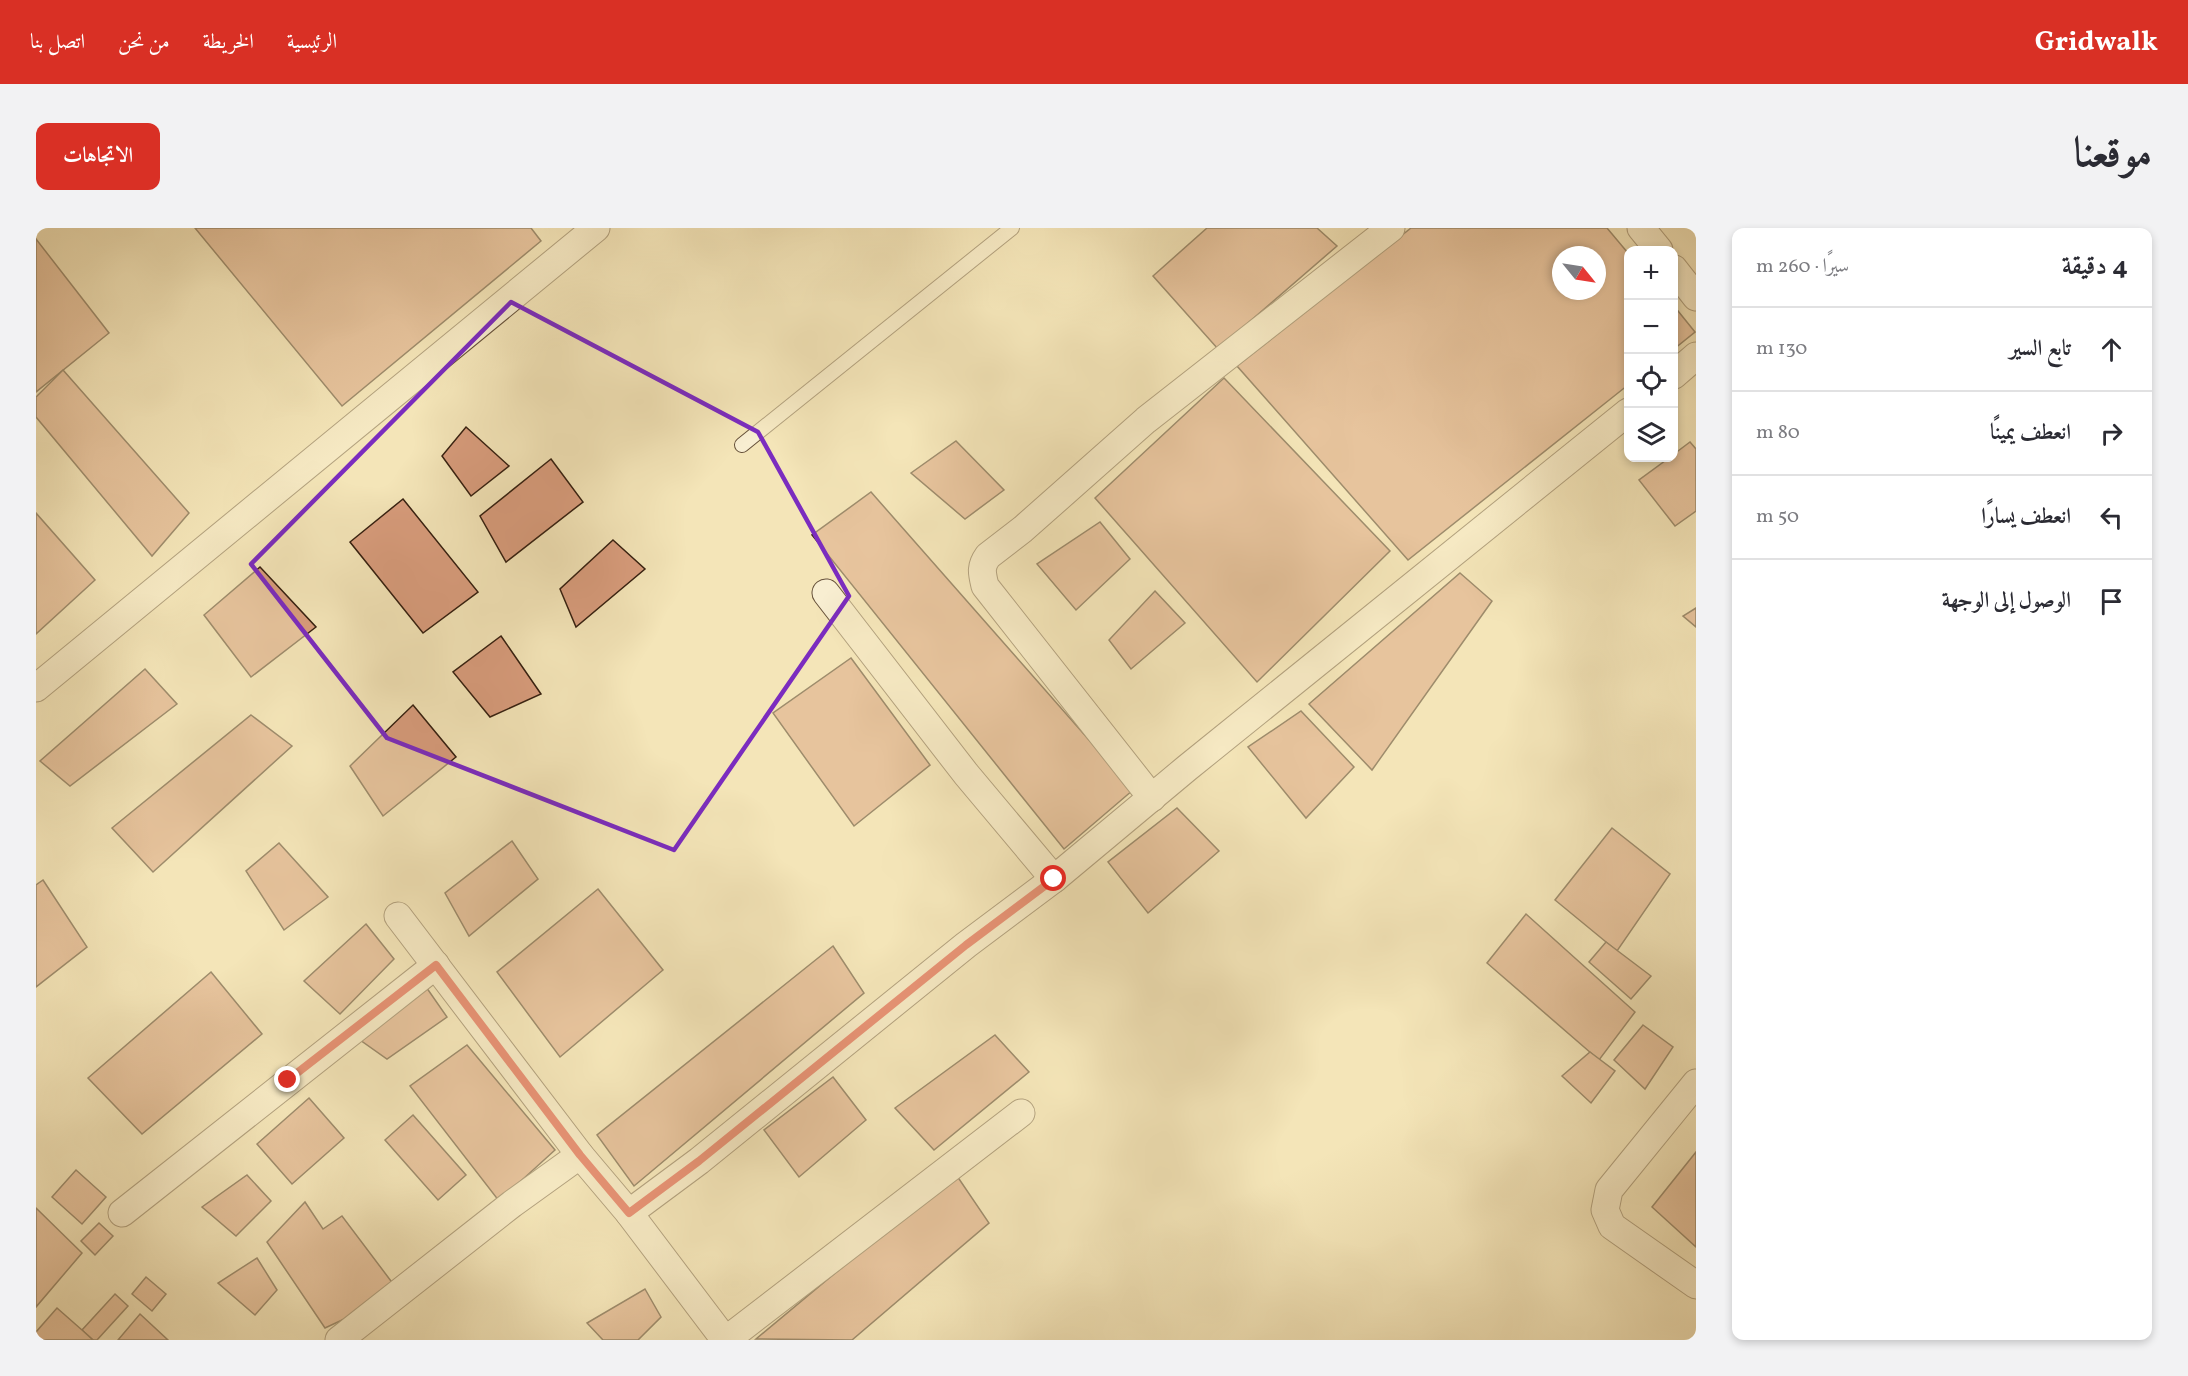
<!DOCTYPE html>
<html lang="ar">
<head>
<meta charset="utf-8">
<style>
	body { margin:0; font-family:Vollkorn,Amiri,serif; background:#f2f2f3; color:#2b2b33; direction:rtl }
	.controls { position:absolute; right:18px; top:18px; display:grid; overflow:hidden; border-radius:12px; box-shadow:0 3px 9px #0003 }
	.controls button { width:54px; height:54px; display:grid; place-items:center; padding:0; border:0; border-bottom:2px solid #e1e1e2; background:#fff; color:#2b2b33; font:30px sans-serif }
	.compass { position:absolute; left:1516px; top:18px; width:54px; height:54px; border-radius:50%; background:#fff; box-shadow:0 3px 9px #0003; rotate:120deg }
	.stop { position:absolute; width:18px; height:18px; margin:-14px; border:4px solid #d93025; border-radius:50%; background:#fff }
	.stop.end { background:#d93025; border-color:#fff; box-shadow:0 2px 6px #0008 }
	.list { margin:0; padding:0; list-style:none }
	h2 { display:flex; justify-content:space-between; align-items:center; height:78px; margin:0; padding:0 24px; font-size:26px }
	h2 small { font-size:20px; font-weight:400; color:#7c7c81 }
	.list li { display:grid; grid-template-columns:39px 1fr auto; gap:18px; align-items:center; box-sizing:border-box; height:84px; padding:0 24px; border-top:2px solid #e1e1e2 }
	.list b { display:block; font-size:22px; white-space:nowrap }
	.list em { font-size:20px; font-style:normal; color:#7c7c81 }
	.icon { flex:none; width:33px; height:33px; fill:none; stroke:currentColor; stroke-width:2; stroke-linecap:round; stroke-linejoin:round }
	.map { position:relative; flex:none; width:1660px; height:1112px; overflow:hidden; direction:ltr; border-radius:12px }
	header { display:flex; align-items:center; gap:36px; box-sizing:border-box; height:84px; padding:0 30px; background:#d93025; color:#fff }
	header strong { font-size:28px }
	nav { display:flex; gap:33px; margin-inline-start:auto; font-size:21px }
	.intro { display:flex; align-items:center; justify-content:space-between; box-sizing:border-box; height:144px; padding:0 36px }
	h1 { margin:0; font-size:42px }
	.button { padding:15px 27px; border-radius:12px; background:#d93025; color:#fff; font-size:21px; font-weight:700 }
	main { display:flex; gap:36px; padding:0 36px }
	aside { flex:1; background:#fff; border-radius:12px; box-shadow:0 3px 9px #0003 }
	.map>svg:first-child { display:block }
</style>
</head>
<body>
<header>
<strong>Gridwalk</strong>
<nav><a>الرئيسية</a><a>الخريطة</a><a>من نحن</a><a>اتصل بنا</a></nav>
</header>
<div class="intro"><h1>موقعنا</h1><a class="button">الاتجاهات</a></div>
<main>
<aside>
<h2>4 دقيقة<small>سيرًا · 260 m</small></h2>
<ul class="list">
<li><svg class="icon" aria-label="ahead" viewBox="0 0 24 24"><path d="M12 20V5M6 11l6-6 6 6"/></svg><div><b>تابع السير</b></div><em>130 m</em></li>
<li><svg class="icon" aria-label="right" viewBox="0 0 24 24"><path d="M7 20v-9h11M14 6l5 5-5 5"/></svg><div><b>انعطف يمينًا</b></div><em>80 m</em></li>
<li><svg class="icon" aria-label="left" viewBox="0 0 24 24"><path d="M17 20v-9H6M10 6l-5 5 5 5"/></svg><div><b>انعطف يسارًا</b></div><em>50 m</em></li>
<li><svg class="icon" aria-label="arrive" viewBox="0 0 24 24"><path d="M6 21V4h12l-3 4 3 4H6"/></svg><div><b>الوصول إلى الوجهة</b></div></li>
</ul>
</aside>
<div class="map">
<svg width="1660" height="1112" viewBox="0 0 1660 1112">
	<rect width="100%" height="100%" fill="#f4e5b8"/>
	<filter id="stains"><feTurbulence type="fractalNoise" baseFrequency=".00333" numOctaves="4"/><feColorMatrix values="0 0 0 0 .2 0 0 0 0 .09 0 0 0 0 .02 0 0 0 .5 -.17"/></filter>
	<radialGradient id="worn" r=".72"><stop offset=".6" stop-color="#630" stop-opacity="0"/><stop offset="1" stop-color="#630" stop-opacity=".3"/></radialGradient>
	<g fill="#d89c7c" stroke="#362010" stroke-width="1.5" fill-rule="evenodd">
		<polygon points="159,0 495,0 505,13 306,178"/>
		<polygon points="1171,0 1281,0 1301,18 1182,121 1117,48"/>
		<path d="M1375,0H1571L1592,25V157L1372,332L1201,138ZM1525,27H1561V63H1525Z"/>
		<polygon points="0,11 73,105 0,164"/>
		<polygon points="1638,78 1659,104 1638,121"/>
		<polygon points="27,142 153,285 116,328 0,189 0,169"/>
		<polygon points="1188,150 1354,323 1221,454 1059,270"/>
		<polygon points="430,199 473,238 435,268 406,228"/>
		<polygon points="920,213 968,262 929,291 875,245"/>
		<polygon points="1654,214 1660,221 1660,283 1639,298 1603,252 1633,230 1638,230 1638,226"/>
		<polygon points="515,231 547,274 470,334 444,288"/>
		<polygon points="835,264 1097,562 1028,621 776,307"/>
		<polygon points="367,271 442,364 387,405 314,314"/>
		<polygon points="0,285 59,352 0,406"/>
		<polygon points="1064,294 1094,331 1040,382 1001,336"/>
		<polygon points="577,312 609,341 540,399 524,361"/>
		<polygon points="224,339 280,399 215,449 168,387"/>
		<polygon points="1424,345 1456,373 1336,542 1273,476"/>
		<polygon points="1119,363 1149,395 1095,441 1073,412"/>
		<polygon points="1660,380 1660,399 1647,388"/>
		<polygon points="465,408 505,466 454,489 417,444"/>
		<polygon points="815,430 894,537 818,598 737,485"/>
		<polygon points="109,441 141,476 34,558 4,533"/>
		<polygon points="377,477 420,529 347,588 314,538"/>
		<polygon points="1265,483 1318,539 1270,590 1212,519"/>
		<polygon points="215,487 256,518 117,644 76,600"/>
		<polygon points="1141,580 1183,623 1112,685 1072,634"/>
		<polygon points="1576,600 1634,646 1581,723 1519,672"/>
		<polygon points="476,613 502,651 433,708 409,665"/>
		<polygon points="243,615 292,669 248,702 210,643"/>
		<polygon points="7,652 51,719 0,759 0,657"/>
		<polygon points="562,661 627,742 524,829 461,744"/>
		<polygon points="1490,686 1599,784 1563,832 1451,735"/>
		<polygon points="330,696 358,731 304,786 268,753"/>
		<polygon points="1570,714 1615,748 1595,771 1553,734"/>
		<polygon points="797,718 828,765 598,958 561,907"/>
		<polygon points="175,744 226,806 106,906 52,850"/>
		<polygon points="388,756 411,789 351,831 317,807"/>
		<polygon points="1607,797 1637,819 1609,861 1578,832"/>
		<polygon points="959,807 993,844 898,922 859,880"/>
		<polygon points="431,817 519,922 463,973 374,858"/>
		<polygon points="1554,824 1579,843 1555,875 1526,848"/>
		<polygon points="797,849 830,892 763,949 728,902"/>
		<polygon points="273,870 308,910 256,956 221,916"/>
		<polygon points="377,887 430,947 402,972 349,912"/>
		<polygon points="1660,924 1660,1019 1616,979"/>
		<polygon points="40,942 70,969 46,996 16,969"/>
		<polygon points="919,945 953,995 816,1112 720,1111"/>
		<polygon points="211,947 235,973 200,1008 166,979"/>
		<polygon points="269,974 287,1001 306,988 364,1065 289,1100 231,1014"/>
		<polygon points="0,980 46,1025 0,1079"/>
		<polygon points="63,995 77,1008 59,1027 45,1013"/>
		<polygon points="221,1030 241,1062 219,1087 182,1055"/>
		<polygon points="110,1049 130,1066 116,1083 96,1066"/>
		<polygon points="609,1061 625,1089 602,1112 567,1112 551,1095"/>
		<polygon points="79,1066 92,1078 61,1112 57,1112 46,1102"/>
		<polygon points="21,1080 46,1102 57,1112 0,1112 0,1104"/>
		<polygon points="104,1086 132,1112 82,1112"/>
	</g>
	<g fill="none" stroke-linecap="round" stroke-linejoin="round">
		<g stroke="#66513a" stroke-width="16">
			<polyline id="service" points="706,217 976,0"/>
		</g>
		<g stroke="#66513a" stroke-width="29">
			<g id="minor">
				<polyline points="1605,0 1623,22"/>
				<polyline points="1638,41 1660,69"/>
				<polyline points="1638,147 1660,128"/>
				<polyline points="790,365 930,546 1018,651 1151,540 1592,184"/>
				<polyline points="0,460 560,0"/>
				<path d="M1116,570L949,358C946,345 944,339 952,328L987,301L1110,192L1355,0"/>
				<polyline points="362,688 544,927 593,985"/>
				<polyline points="1660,855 1573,962 1569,982 1576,998 1660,1057"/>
				<polyline points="86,985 400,737"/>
				<polyline points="303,1112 476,976 544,927"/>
				<polyline points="689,1112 593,985 663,933 930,717 1018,651"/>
				<polyline points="690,1112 985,885"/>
			</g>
		</g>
		<use href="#service" stroke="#f8eed1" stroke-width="14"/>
		<use href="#minor" stroke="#f8eed1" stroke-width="27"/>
	</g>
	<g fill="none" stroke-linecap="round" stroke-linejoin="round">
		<polyline stroke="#d93025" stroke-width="8" points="252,852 400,737 544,927 593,985 663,933 930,717 1018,651"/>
	</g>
	<path d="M0 0H1660V1112H0ZM475,74L722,204L813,368L638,622L351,510L215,336Z" fill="#f4e5b8" fill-opacity=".55" fill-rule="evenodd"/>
	<path fill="none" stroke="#7b2cbf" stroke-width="4.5" stroke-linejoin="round" d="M475,74L722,204L813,368L638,622L351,510L215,336Z"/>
	<rect width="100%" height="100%" filter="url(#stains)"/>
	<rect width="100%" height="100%" fill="url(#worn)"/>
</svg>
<div class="controls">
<button>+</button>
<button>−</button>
<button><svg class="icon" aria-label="locate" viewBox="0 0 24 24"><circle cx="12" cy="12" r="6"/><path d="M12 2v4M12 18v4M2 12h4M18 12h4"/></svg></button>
<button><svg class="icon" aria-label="layers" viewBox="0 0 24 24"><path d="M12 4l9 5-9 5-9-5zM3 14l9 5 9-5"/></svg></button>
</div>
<svg class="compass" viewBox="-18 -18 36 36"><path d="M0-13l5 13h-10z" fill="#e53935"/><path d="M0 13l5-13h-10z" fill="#7c7c81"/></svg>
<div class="stop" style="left:1018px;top:651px"></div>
<div class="stop end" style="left:252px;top:852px"></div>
</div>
</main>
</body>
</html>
